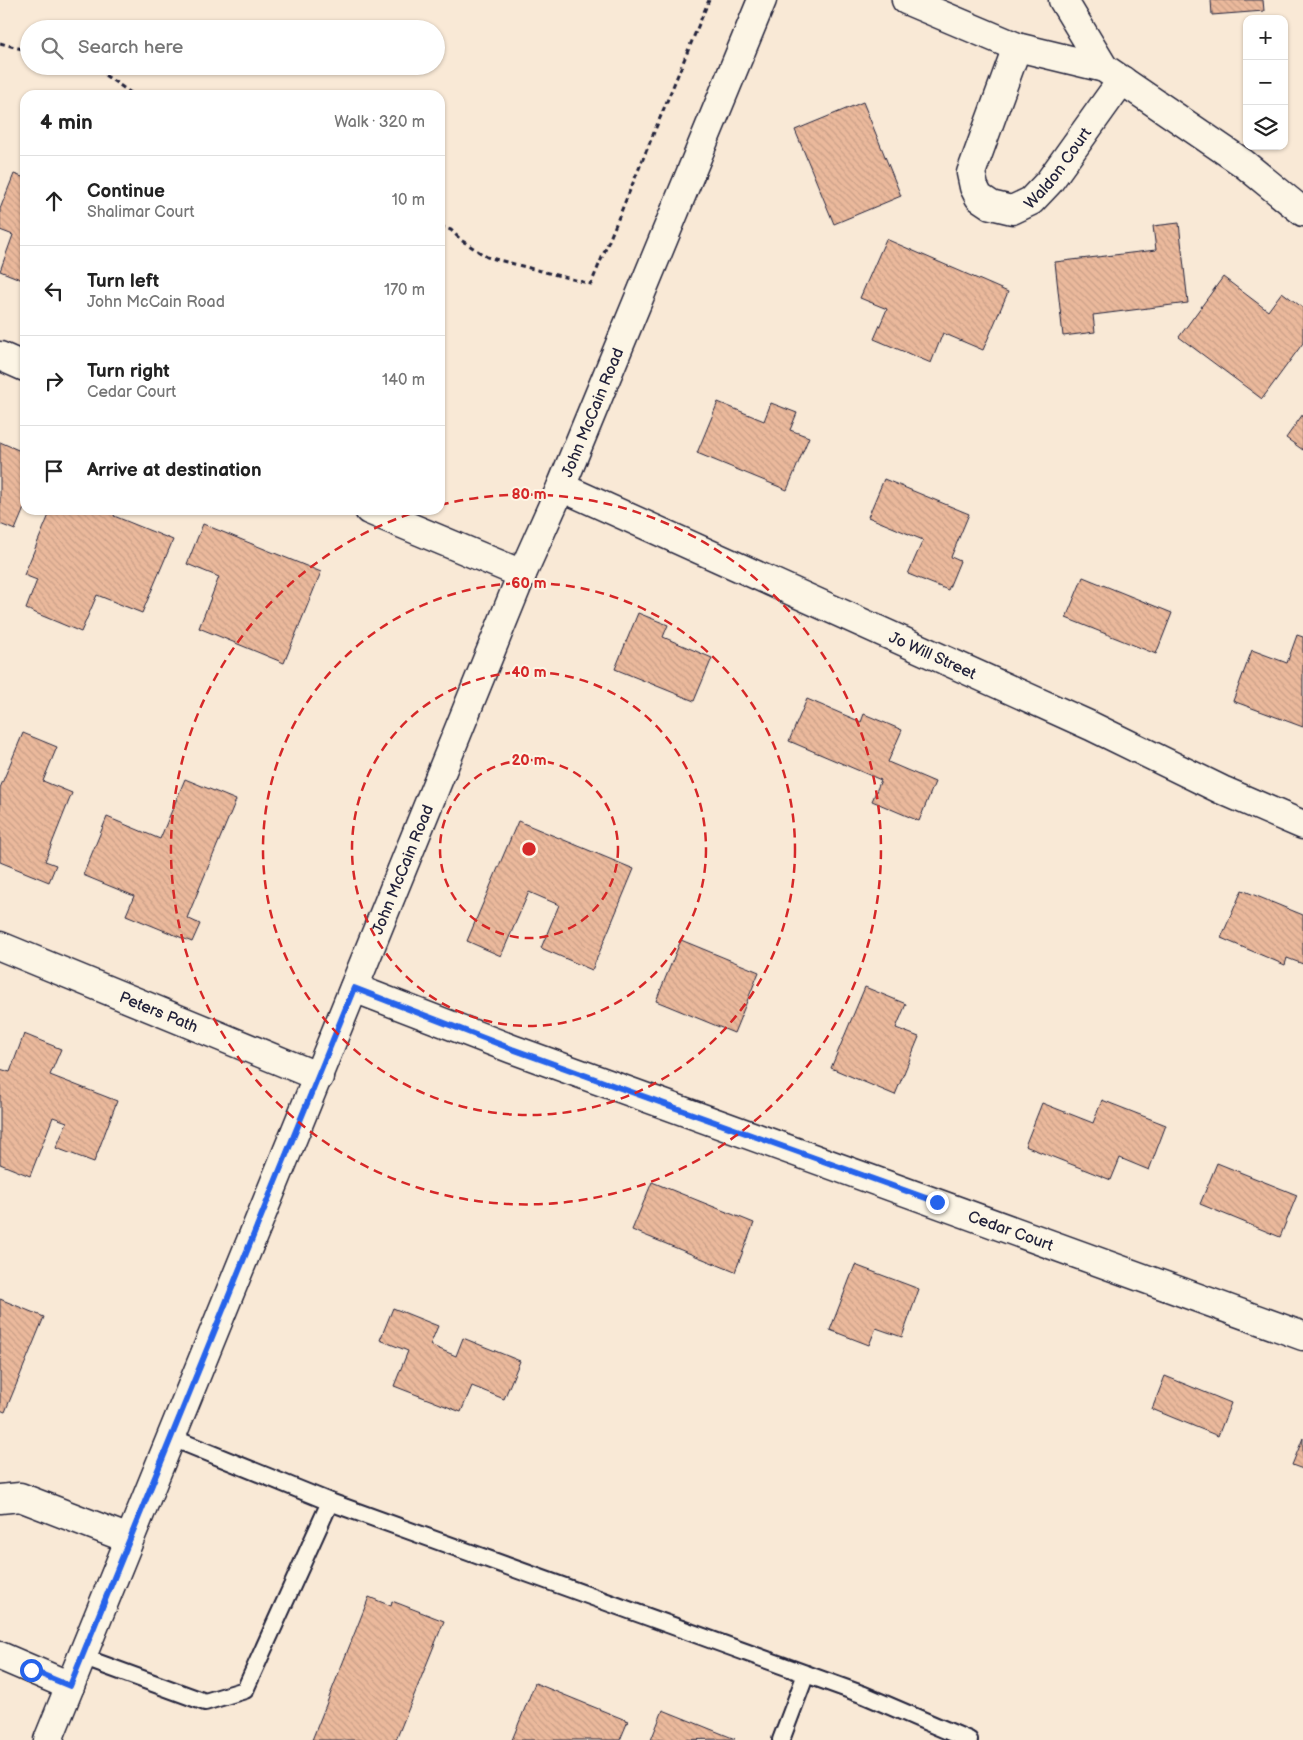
<!DOCTYPE html>
<html lang="en">
<head>
<meta charset="utf-8">
<style>
	body { margin:0; font-family:"Balsamiq Sans",sans-serif; background:#f2f2f2; color:#222 }
	.controls { position:absolute; right:15px; top:15px; display:grid; overflow:hidden; border-radius:10px; box-shadow:0 1px 4px #0004 }
	.controls button { width:45px; height:45px; display:grid; place-items:center; padding:0; border:0; border-bottom:1px solid #e0e0e0; background:#fff; color:#222; font:25px sans-serif }
	.stop { position:absolute; width:15px; height:15px; margin:-11px; border:4px solid #2563eb; border-radius:50%; background:#fff }
	.stop.end { background:#2563eb; border-color:#fff; box-shadow:0 1px 5px #0008 }
	.list { margin:0; padding:0; list-style:none }
	h2 { display:flex; justify-content:space-between; align-items:center; height:65px; margin:0; padding:0 20px; font-size:21px }
	h2 small { font-size:16px; font-weight:400; color:#767676 }
	.list li { display:grid; grid-template-columns:32px 1fr auto; gap:15px; align-items:center; box-sizing:border-box; height:90px; padding:0 20px; border-top:1px solid #e0e0e0 }
	.list b { display:block; font-size:19px; white-space:nowrap }
	.list p { margin:0; font-size:16px; white-space:nowrap; color:#767676 }
	.list em { font-size:16px; font-style:normal; color:#767676 }
	.icon { flex:none; width:28px; height:28px; fill:none; stroke:currentColor; stroke-width:2; stroke-linecap:round; stroke-linejoin:round }
	.map { position:relative; flex:none; width:1303px; height:1740px; overflow:hidden }
	.search { position:absolute; background:#fff; box-shadow:0 1px 4px #0004; left:20px; top:20px; width:425px; height:55px; display:flex; align-items:center; gap:12px; box-sizing:border-box; padding:0 18px; border-radius:28px; color:#767676; font-size:19px }
	.panel { position:absolute; background:#fff; box-shadow:0 1px 4px #0004; left:20px; top:90px; width:425px; height:425px; border-radius:15px }
	.map>svg:first-child { display:block }
</style>
</head>
<body>
<div class="map">
<svg width="1303" height="1740" viewBox="0 0 1303 1740">
	<defs>
		<pattern id="building-back-hatch" width="6" height="6" patternUnits="userSpaceOnUse" patternTransform="scale(1.25)"><rect width="6" height="6" fill="#ebb99c"/><path d="M-1 5l2 2M0 0l6 6M5-1l2 2" fill="none" stroke="#c99f87"/></pattern>
	</defs>
	<rect width="100%" height="100%" fill="#f9e9d6"/>
	<filter id="ink" filterUnits="userSpaceOnUse"><feTurbulence type="fractalNoise" baseFrequency=".02" numOctaves="2"/><feDisplacementMap in="SourceGraphic" scale="10" xChannelSelector="R" yChannelSelector="G"/><feConvolveMatrix kernelMatrix="1 2 1 2 8 2 1 2 1" color-interpolation-filters="sRGB"/></filter>
	<g filter="url(#ink)">
		<g fill="url(#building-back-hatch)" stroke="#22223b">
			<polygon points="1211,0 1263,0 1264,11 1212,15"/>
			<polygon points="863,102 901,196 834,224 795,130"/>
			<polygon points="14,174 25,178 25,281 0,271 13,235 0,230 0,209"/>
			<polygon points="1179,223 1188,303 1093,315 1095,332 1063,336 1055,262 1156,250 1153,226"/>
			<polygon points="886,239 1008,292 983,350 943,333 931,363 874,339 887,309 860,298"/>
			<polygon points="1223,277 1268,311 1282,292 1303,308 1303,343 1262,399 1179,337"/>
			<polygon points="718,402 764,421 771,403 797,413 790,430 809,437 787,490 697,453"/>
			<polygon points="1303,414 1303,450 1286,438"/>
			<polygon points="0,442 25,453 25,506 15,530 0,524"/>
			<polygon points="884,479 969,514 951,557 960,561 948,590 908,574 923,540 868,517"/>
			<polygon points="51,510 116,510 114,516 173,540 142,613 97,595 81,632 26,609 37,580 24,575"/>
			<polygon points="203,524 321,572 284,663 199,628 219,577 187,564"/>
			<polygon points="1083,577 1172,613 1156,654 1066,618"/>
			<polygon points="638,613 668,625 663,637 712,658 694,701 615,669"/>
			<polygon points="1297,635 1303,637 1303,727 1233,701 1252,650 1287,663"/>
			<polygon points="807,699 861,722 864,714 902,730 888,762 935,782 919,821 872,801 881,780 789,741"/>
			<polygon points="23,733 57,747 43,781 72,793 45,861 56,865 49,882 0,862 0,788"/>
			<polygon points="185,779 236,800 187,918 200,924 192,942 126,915 134,896 83,875 107,817 160,839"/>
			<polygon points="518,821 634,869 592,970 541,948 559,905 529,892 501,956 467,941"/>
			<polygon points="1242,890 1303,915 1303,964 1287,958 1285,965 1221,938"/>
			<polygon points="681,940 759,972 734,1033 656,1001"/>
			<polygon points="865,987 906,1004 896,1028 919,1037 895,1095 831,1068"/>
			<polygon points="24,1034 61,1049 50,1075 117,1101 94,1162 56,1148 67,1122 53,1117 30,1176 0,1164 0,1069 10,1072"/>
			<polygon points="1102,1100 1166,1125 1149,1170 1120,1158 1111,1180 1025,1146 1042,1103 1093,1123"/>
			<polygon points="1217,1163 1297,1195 1280,1237 1200,1204"/>
			<polygon points="652,1182 754,1223 735,1272 632,1230"/>
			<polygon points="855,1265 919,1289 902,1337 876,1328 869,1345 830,1330"/>
			<polygon points="0,1299 44,1317 5,1412 0,1410"/>
			<polygon points="393,1308 438,1326 430,1345 456,1356 463,1338 520,1361 504,1399 472,1386 461,1412 394,1386 408,1351 380,1340"/>
			<polygon points="1165,1376 1231,1403 1218,1436 1152,1409"/>
			<polygon points="1303,1438 1303,1469 1292,1465"/>
			<polygon points="369,1597 391,1606 392,1601 444,1621 396,1740 312,1740"/>
			<polygon points="535,1683 628,1721 620,1740 512,1740"/>
			<polygon points="663,1710 735,1739 651,1740"/>
		</g>
		<g fill="none" stroke-linecap="round" stroke-linejoin="round">
			<g stroke="#22223b" stroke-width="20">
				<g id="lane">
					<polyline points="170,1437 330,1502 806,1674 781,1740"/>
					<polyline points="82,1657 205,1702 245,1690 330,1502"/>
					<polyline points="806,1674 864,1695 969,1740"/>
				</g>
			</g>
			<g stroke="#22223b" stroke-width="31">
				<g id="street">
					<polyline points="906,0 1017,47 1104,68 1243,163 1303,212"/>
					<polyline points="1063,0 1104,68"/>
					<path id="s1" d="M1017,47L971,173L974,187L979,197L991,205L1012,210L1031,201L1049,182L1122,80"/>
					<polyline points="0,356 25,367"/>
					<path id="s2" d="M561,487L1091,726L1222,790L1303,825"/>
					<polyline points="369,510 522,574"/>
					<path id="s3" d="M0,946L319,1077"/>
					<path id="s4" d="M354,988L512,1049L1303,1336"/>
					<polyline points="0,1499 20,1497 129,1539"/>
					<polyline points="0,1656 70,1686"/>
				</g>
			</g>
			<g stroke="#22223b" stroke-width="31">
				<g id="secondary">
					<path id="s5" d="M48,1740L522,574L561,487L762,0"/>
				</g>
			</g>
			<g stroke="#22223b" stroke-width="3" stroke-dasharray="5 4" stroke-linecap="butt">
				<polyline points="0,43 29,51"/>
				<polyline points="80,66 99,71 134,95"/>
				<polyline points="440,226 451,230 461,240 487,257 591,284 709,0"/>
			</g>
			<use href="#lane" stroke="#fcf5e5" stroke-width="16"/>
			<use href="#street" stroke="#fcf5e5" stroke-width="28"/>
			<use href="#secondary" stroke="#fcf5e5" stroke-width="28"/>
		</g>
	</g>
	<g fill="none" stroke-linecap="round" stroke-linejoin="round" filter="url(#ink)">
		<polyline stroke="#2563eb" stroke-width="6" points="31,1670 70,1686 354,988 512,1049 937,1202"/>
	</g>
	<g fill="none" stroke="#d62828" stroke-width="2.5" stroke-dasharray="9 6">
		<circle cx="529" cy="849" r="89"/>
		<circle cx="529" cy="849" r="177"/>
		<circle cx="529" cy="849" r="266"/>
		<path d="M440 505A355 355 0 1 1 422 510"/>
	</g>
	<g text-anchor="middle" stroke-width="4" stroke-linejoin="round" paint-order="stroke">
		<g font-size="16" fill="#22223b" stroke="#fcf5e5">
			<text dy="6" stroke="none"><textPath href="#s1" startOffset="259">Waldon Court</textPath></text>
			<text dy="6" stroke="none"><textPath href="#s5" startOffset="1435">John McCain Road</textPath></text>
			<text dy="6" stroke="none"><textPath href="#s2" startOffset="408">Jo Will Street</textPath></text>
			<text dy="6" stroke="none"><textPath href="#s5" startOffset="940">John McCain Road</textPath></text>
			<text dy="6" stroke="none"><textPath href="#s3" startOffset="172">Peters Path</textPath></text>
			<text dy="6" stroke="none"><textPath href="#s4" startOffset="700">Cedar Court</textPath></text>
		</g>
	</g>
	<circle cx="529" cy="849" r="8" fill="#d62828" stroke="#fcf5e5" stroke-width="2.5"/>
	<g font-size="15" text-anchor="middle" font-weight="bold" fill="#d62828" stroke="#fcf5e5" stroke-width="4" stroke-linejoin="round" paint-order="stroke">
		<text x="529" y="499">80 m</text>
		<text x="529" y="588">60 m</text>
		<text x="529" y="677">40 m</text>
		<text x="529" y="765">20 m</text>
	</g>
</svg>
<div class="controls">
<button>+</button>
<button>−</button>
<button><svg class="icon" aria-label="layers" viewBox="0 0 24 24"><path d="M12 4l9 5-9 5-9-5zM3 14l9 5 9-5"/></svg></button>
</div>
<div class="stop" style="left:31px;top:1670px"></div>
<div class="stop end" style="left:937px;top:1202px"></div>
<div class="search"><svg class="icon" aria-label="search" viewBox="0 0 24 24"><circle cx="10" cy="10" r="6"/><path d="M15 15l6 6"/></svg>Search here</div>
<section class="panel">
<h2>4 min<small>Walk · 320 m</small></h2>
<ul class="list">
<li><svg class="icon" aria-label="ahead" viewBox="0 0 24 24"><path d="M12 20V5M6 11l6-6 6 6"/></svg><div><b>Continue</b><p>Shalimar Court</p></div><em>10 m</em></li>
<li><svg class="icon" aria-label="left" viewBox="0 0 24 24"><path d="M17 20v-9H6M10 6l-5 5 5 5"/></svg><div><b>Turn left</b><p>John McCain Road</p></div><em>170 m</em></li>
<li><svg class="icon" aria-label="right" viewBox="0 0 24 24"><path d="M7 20v-9h11M14 6l5 5-5 5"/></svg><div><b>Turn right</b><p>Cedar Court</p></div><em>140 m</em></li>
<li><svg class="icon" aria-label="arrive" viewBox="0 0 24 24"><path d="M6 21V4h12l-3 4 3 4H6"/></svg><div><b>Arrive at destination</b></div></li>
</ul>
</section>
</div>
</body>
</html>
